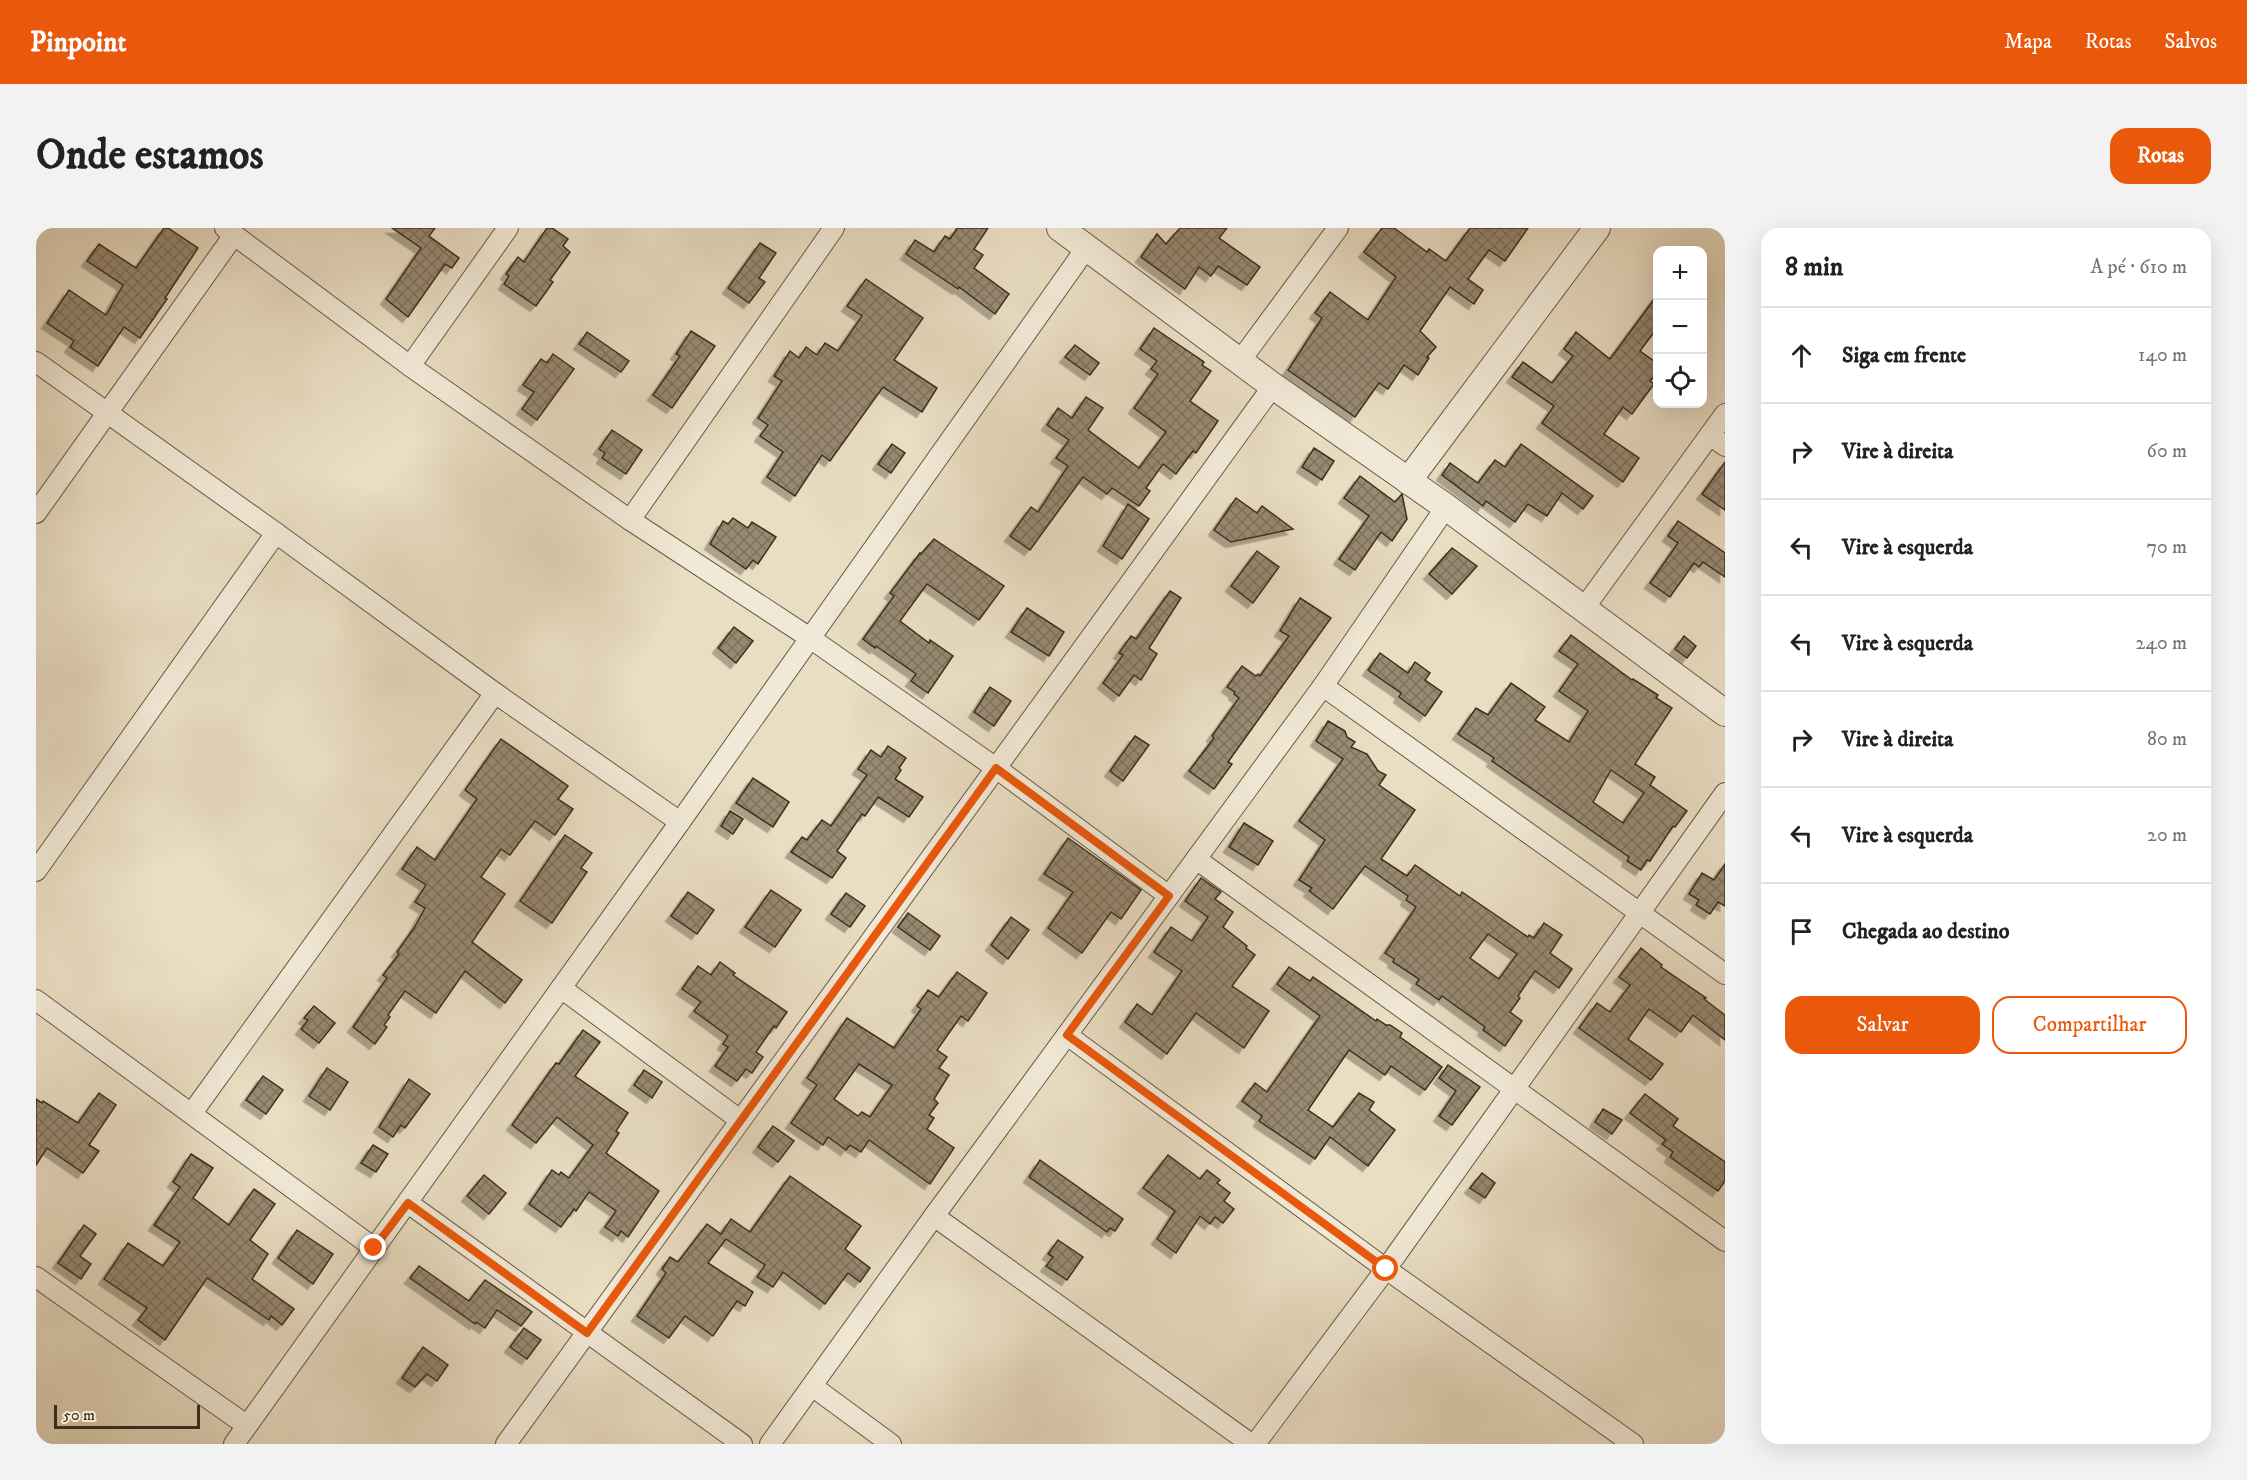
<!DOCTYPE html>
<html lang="pt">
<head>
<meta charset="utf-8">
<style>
	body { margin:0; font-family:"IM FELL DW Pica",serif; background:#f2f2f2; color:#222 }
	.controls { position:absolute; right:18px; top:18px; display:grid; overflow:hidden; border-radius:12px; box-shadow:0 6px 24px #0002 }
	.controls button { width:54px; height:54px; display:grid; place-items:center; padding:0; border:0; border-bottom:2px solid #e0e0e0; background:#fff; color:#222; font:30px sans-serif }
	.scale { position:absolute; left:18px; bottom:15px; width:146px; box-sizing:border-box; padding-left:6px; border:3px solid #3e2f1b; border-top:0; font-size:16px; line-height:21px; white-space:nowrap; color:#3e2f1b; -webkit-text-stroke:4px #f1e9d7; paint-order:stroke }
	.stop { position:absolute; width:18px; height:18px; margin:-14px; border:4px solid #ea580c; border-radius:50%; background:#fff }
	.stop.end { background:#ea580c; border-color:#fff; box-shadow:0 2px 6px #0008 }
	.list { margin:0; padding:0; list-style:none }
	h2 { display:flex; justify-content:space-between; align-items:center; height:78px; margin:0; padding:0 24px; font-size:26px }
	h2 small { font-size:20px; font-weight:400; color:#767676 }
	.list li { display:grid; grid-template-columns:39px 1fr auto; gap:18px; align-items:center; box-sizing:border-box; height:96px; padding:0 24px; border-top:2px solid #e0e0e0 }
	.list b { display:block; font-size:22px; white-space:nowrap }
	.list em { font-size:20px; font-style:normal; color:#767676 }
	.actions { display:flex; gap:12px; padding:18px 24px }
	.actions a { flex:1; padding:14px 0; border:2px solid #ea580c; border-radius:18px; text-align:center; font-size:21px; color:#ea580c }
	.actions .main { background:#ea580c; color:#fff }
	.icon { flex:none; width:33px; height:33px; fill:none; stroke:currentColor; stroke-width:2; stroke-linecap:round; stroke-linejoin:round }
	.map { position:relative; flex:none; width:1689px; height:1216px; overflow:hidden; border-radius:18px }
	header { display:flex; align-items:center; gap:36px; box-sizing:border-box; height:84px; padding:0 30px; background:#ea580c; color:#fff }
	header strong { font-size:28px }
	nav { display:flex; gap:33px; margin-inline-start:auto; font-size:21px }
	.intro { display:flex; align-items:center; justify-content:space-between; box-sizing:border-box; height:144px; padding:0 36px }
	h1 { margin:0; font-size:42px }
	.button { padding:15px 27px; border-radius:18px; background:#ea580c; color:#fff; font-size:21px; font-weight:700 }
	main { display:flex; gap:36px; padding:0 36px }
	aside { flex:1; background:#fff; border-radius:18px; box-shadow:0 6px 24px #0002 }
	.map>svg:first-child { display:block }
</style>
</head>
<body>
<header>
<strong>Pinpoint</strong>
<nav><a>Mapa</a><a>Rotas</a><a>Salvos</a></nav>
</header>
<div class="intro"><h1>Onde estamos</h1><a class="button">Rotas</a></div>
<main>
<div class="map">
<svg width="1689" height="1216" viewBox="0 0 1689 1216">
	<defs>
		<pattern id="building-cross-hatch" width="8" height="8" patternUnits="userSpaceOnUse" patternTransform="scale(1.5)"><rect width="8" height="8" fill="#978972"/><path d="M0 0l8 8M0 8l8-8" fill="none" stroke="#7d705d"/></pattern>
		<filter id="shadow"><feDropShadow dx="-5.5" dy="5.5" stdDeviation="0" flood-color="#0004"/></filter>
	</defs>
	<rect width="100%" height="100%" fill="#e9ddc2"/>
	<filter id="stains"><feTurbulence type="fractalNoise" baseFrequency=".00333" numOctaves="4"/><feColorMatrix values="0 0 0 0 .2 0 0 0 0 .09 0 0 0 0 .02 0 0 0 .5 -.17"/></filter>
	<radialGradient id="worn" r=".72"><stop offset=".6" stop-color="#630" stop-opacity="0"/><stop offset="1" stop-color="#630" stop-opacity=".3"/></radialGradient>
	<g fill="url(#building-cross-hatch)" stroke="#3e2f1b" stroke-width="1.5" fill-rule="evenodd" filter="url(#shadow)">
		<polygon points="128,0 132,0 162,20 129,70 131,71 104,110 88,99 62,138 34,119 38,113 11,95 33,62 70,87 87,57 51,33 63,16 100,40"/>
		<polygon points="356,0 399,0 393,8 423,30 416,40 409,36 372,89 350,71 385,20"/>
		<polygon points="511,0 516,0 532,11 527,18 534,24 514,52 517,54 500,78 468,56 473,48 470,46 482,29 488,34"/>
		<polygon points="921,0 952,0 938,21 947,27 938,40 973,66 959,86 923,59 922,61 870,26 879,12 898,24 909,8 914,11"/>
		<polygon points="1144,0 1191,0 1183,10 1224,39 1211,57 1182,38 1175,48 1163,39 1149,61 1105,29 1121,6 1130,16"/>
		<polygon points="1346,0 1358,0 1391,24 1393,21 1410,33 1434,0 1492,0 1469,33 1453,22 1432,51 1447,62 1438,76 1414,59 1384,103 1400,119 1391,129 1393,130 1382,147 1368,137 1352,161 1343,155 1319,189 1252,142 1286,90 1279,85 1294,64 1332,92 1360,49 1328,24"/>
		<polygon points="724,15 740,25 723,50 729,54 713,75 692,60"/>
		<polygon points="830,51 887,90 858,132 901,160 886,184 847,159 794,233 786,227 759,268 731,249 747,224 724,208 732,197 722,190 746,153 738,148 754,123 763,130 770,119 781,127 789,115 802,123 826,88 811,78"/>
		<polygon points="1622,66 1622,99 1604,123 1622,136 1622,144 1614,153 1618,156 1596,186 1587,179 1568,206 1603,230 1587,254 1506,195 1518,178 1476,149 1487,134 1516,155 1537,128 1528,121 1540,104 1574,131"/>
		<polygon points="1118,100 1168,134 1166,137 1175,143 1154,173 1182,193 1160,225 1157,223 1140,246 1127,236 1110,260 1114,263 1103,278 1076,260 1071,266 1047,249 994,322 974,308 995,279 1002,284 1032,238 1020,230 1033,212 1011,197 1022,180 1036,190 1050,169 1067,180 1052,202 1103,240 1130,204 1098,180 1122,146 1115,141 1121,133 1104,121"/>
		<polygon points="655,103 679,118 636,180 617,167 644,128 640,126"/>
		<polygon points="551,104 593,133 585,144 543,116"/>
		<polygon points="1039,117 1063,135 1054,147 1029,129"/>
		<polygon points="517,126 538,141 501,192 486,181 498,164 487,157 505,131 511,135"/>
		<polygon points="576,202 606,222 590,246 566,230 569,225 563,221"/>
		<polygon points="856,216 869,225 855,245 842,236"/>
		<polygon points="1485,216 1557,268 1547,281 1526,265 1511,288 1492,276 1479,294 1450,273 1447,278 1406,247 1414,235 1442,255 1459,232 1469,239"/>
		<polygon points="1278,220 1298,233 1286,252 1266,239"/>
		<polygon points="1689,234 1689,282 1666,266"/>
		<polygon points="1324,248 1359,274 1366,266 1371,291 1356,313 1345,304 1319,342 1303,331 1333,288 1308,270"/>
		<polygon points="1200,270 1221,285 1226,278 1257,301 1195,314 1178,302"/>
		<polygon points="1092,276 1113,291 1086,331 1067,318"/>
		<polygon points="697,290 712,300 716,294 740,309 722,336 717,332 710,341 674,316 687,293 692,296"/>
		<polygon points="1642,293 1689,325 1689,349 1667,334 1663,339 1658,335 1634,369 1614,355 1642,315 1632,308"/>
		<polygon points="898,311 968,358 943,392 891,356 864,393 893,415 894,412 917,428 892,465 875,453 880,446 840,418 839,420 827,411 858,368 854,365 884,325 885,326"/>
		<polygon points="1416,320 1441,338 1416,366 1393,346"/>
		<polygon points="1221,323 1243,339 1217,375 1195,358"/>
		<polygon points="1134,363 1145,370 1113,420 1121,426 1105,452 1098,447 1083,468 1067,455 1087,427 1083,425 1095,408 1100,411"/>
		<polygon points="1264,370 1295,390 1192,534 1196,536 1178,561 1153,543 1178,510 1176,508 1203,470 1198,466 1199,464 1191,459 1206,438 1220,448 1222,446 1224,448 1253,408 1244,403"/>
		<polygon points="991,380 1028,404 1013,428 975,404"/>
		<polygon points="698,399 717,413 700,435 682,420"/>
		<path d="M1535,407L1596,452L1597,451L1622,467L1620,470L1636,480L1599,536L1619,549L1614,557L1651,583L1639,599L1637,598L1614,633L1611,632L1605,642L1591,633L1593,629L1456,533L1458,530L1422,506L1440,480L1452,487L1475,455L1509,479L1499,492L1533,514L1552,483L1523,463L1542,436L1523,423ZM1575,542L1608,565L1587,595L1557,574Z"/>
		<polygon points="1648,408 1660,418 1651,430 1639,421"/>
		<polygon points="1344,425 1372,445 1379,434 1394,445 1389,452 1406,464 1389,488 1363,469 1365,465 1332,442"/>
		<polygon points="954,459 975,473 958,498 938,484"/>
		<path d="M1292,493L1309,503L1311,509L1319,514L1315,519L1331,526L1342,543L1350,547L1343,557L1379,582L1345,631L1371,648L1379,637L1424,668L1426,664L1492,709L1493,707L1498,710L1508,695L1526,707L1514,725L1536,741L1523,760L1499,743L1482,768L1484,770L1474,784L1486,793L1469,818L1447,802L1449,799L1406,768L1403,772L1380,756L1383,751L1357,734L1358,731L1349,725L1380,679L1370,672L1372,668L1329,638L1297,681L1273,663L1276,660L1263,652L1289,612L1263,593L1307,531L1280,513ZM1452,706L1481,726L1463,751L1434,730Z"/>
		<polygon points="1099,508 1113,517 1087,553 1074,543"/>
		<polygon points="465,511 532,558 522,571 537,581 519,607 499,593 474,627 465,621 445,649 469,666 436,714 486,752 469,775 429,743 400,785 369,763 352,787 354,789 348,797 351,799 339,816 317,799 351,750 347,747 363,726 361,724 378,700 389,680 379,674 390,657 366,641 381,619 399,632 441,571 429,562"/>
		<polygon points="852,518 870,530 863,540 865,542 859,551 887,569 873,589 842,569 829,588 826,586 801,623 810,630 796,650 755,624 766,609 771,612 786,592 795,598 831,547 822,541 835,522 845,529"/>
		<polygon points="717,550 753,574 737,599 700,575"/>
		<polygon points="694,583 707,591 697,606 685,598"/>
		<polygon points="1208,595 1237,613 1222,637 1193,619"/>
		<polygon points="529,607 556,625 545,640 551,644 516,695 484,673"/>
		<polygon points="1032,610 1105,662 1085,691 1075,684 1046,725 1012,700 1037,664 1008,646"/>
		<polygon points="1689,636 1689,678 1682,674 1674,686 1660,677 1663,672 1653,666 1666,645 1678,652"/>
		<polygon points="1165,650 1185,664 1179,671 1197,684 1187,699 1211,718 1210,720 1219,727 1196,758 1233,783 1208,820 1160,785 1131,826 1089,794 1101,776 1116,787 1146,743 1118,724 1135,699 1156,713 1172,689 1149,673"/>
		<polygon points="735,662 765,682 739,719 709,699"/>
		<polygon points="652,664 678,682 661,706 635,688"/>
		<polygon points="810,665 829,678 814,699 795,686"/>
		<polygon points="872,685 904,708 894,722 862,699"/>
		<polygon points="975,689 993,702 972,731 955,717"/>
		<polygon points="1605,720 1626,737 1625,739 1670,770 1668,771 1689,787 1689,812 1657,787 1645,804 1613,781 1592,811 1627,836 1615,852 1543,800 1561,775 1574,784 1594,757 1583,749"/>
		<polygon points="684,734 699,745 697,747 751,784 740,800 738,798 720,824 727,829 716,845 710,841 701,853 679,838 692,819 687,816 692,808 658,783 665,774 646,761 662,738 675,747"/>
		<polygon points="1253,739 1274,753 1277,749 1340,793 1341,791 1350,797 1354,797 1366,805 1364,809 1406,839 1389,862 1355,838 1349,847 1313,822 1272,882 1297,899 1323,865 1338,874 1333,882 1359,902 1332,938 1294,909 1279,931 1223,893 1226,888 1206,873 1219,855 1231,864 1284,788 1241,756"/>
		<path d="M921,744L951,765L932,793L925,788L901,822L911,829L903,840L913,847L898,871L902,875L893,887L898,890L891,901L918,920L894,956L833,912L825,924L814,917L810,922L792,909L787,917L755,895L781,857L771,850L811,790L858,820L885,781L881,778L892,762L903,769ZM823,836L856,857L834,889L826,884L822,888L798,871Z"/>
		<polygon points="278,778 299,795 283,815 265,801 272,792 268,790"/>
		<polygon points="547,802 564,814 539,848 592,885 580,903 583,905 570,925 623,963 592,1009 585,1003 582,1008 569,999 580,983 553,964 540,983 538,981 525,999 493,976 516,942 523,947 525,944 533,950 557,917 521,889 500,915 476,897 520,835 523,836"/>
		<polygon points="1412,837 1444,859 1416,897 1403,888 1420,863 1403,850"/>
		<polygon points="291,840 312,854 294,882 273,868"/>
		<polygon points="608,842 626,854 616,870 598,857"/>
		<polygon points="227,848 247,862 230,886 210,872"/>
		<polygon points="373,851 394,866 369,900 365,897 357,909 343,899"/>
		<polygon points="63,865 80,877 53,917 63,923 47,945 11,920 0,937 0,871 6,875 7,873 42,895"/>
		<polygon points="1609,866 1642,891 1637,898 1689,934 1689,953 1682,963 1634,929 1637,924 1626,916 1630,912 1594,885"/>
		<polygon points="1567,881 1586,892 1576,906 1559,894"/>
		<polygon points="737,898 758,913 742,934 722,919"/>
		<polygon points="337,917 352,926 340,944 325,935"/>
		<polygon points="155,926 177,940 157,970 193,997 218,961 239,976 214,1012 232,1026 216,1051 258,1081 246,1097 235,1088 233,1092 171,1050 129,1112 102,1092 111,1080 68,1051 92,1015 127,1038 144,1014 118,997 144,959 137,954"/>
		<polygon points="1132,927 1164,951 1171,942 1184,952 1181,955 1194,965 1188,973 1198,981 1187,995 1179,989 1174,996 1164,988 1140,1025 1121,1011 1139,983 1107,960"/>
		<polygon points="1004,932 1087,991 1079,1003 1074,1000 1071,1004 993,949"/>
		<polygon points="1446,945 1459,955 1449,970 1434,960"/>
		<polygon points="448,947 470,965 453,986 431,968"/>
		<polygon points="754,948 825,998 809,1021 834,1040 824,1054 812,1045 789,1076 747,1044 737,1059 721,1049 729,1037 690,1011 672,1035 717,1064 709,1078 701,1073 677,1108 649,1088 633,1110 601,1088 630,1045 626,1041 634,1029 642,1034 671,996 685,1006 695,991 714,1004"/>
		<polygon points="48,997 60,1006 44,1028 55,1036 45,1051 22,1035"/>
		<polygon points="261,1002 297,1026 277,1056 242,1030"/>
		<polygon points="1022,1012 1047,1029 1031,1052 1010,1038 1017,1029 1012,1026"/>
		<polygon points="383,1038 433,1073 449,1052 496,1084 485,1098 461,1082 449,1100 440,1094 439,1096 374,1050"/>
		<polygon points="488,1100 505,1112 491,1131 474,1119"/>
		<polygon points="387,1119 412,1137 401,1153 391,1146 379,1159 366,1150"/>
	</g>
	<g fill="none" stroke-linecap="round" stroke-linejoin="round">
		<g stroke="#695a45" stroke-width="22">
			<g id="minor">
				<polyline points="189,0 374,138 594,292 774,410 960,540 1133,668"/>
				<polyline points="1204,133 1302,0"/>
				<polyline points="0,134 240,305 459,465 644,594"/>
				<polyline points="374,138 472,0"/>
				<polyline points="1674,207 1689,218"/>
				<polyline points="0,285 198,7"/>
				<polyline points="594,292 798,0"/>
				<polyline points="1548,380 1689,186"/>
				<polyline points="1287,458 1689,746"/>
				<polyline points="1160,631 1689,1013"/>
				<polyline points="0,643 240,305"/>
				<polyline points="525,760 704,892"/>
				<polyline points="0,772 338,1020"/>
				<polyline points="1031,807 1350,1041 1597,1216"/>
				<polyline points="156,885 459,465"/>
				<polyline points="372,975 706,1216"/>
				<polyline points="898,988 1215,1216"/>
				<polyline points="0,1049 210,1197"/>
				<polyline points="776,1158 855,1216"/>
				<polyline points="198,1216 644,594 1051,19"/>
				<polyline points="470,1216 1237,158"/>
				<polyline points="734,1216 898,988 1287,458 1410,279"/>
				<polyline points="1219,1216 1350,1041 1689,565"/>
			</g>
		</g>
		<g stroke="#695a45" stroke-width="28">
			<g id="tertiary">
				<polyline points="1024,0 1237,158 1410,279 1689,485"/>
				<polyline points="1372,253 1561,0"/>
			</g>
		</g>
		<use href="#minor" stroke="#f1e9d7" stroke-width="20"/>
		<use href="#tertiary" stroke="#f1e9d7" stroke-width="26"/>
	</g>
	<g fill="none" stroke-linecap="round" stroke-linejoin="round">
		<polyline stroke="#ea580c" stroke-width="8" points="338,1020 372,975 551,1105 960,540 1133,668 1031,807 1350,1041"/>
	</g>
	<rect width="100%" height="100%" filter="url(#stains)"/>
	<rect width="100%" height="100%" fill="url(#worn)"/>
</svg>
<div class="controls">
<button>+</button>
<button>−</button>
<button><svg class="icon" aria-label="locate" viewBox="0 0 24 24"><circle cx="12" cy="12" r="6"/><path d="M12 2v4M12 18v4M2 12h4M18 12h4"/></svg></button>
</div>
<div class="scale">50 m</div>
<div class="stop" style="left:1350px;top:1041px"></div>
<div class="stop end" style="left:338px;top:1020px"></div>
</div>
<aside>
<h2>8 min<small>A pé · 610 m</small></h2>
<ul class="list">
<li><svg class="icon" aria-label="ahead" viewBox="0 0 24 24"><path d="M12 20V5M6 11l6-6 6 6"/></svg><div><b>Siga em frente</b></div><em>140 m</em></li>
<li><svg class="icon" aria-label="right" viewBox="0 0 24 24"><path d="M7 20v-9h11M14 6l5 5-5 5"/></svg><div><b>Vire à direita</b></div><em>60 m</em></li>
<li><svg class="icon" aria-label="left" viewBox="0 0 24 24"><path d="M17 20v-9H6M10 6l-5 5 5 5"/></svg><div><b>Vire à esquerda</b></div><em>70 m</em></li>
<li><svg class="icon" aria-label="left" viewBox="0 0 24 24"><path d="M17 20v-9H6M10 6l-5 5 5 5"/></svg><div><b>Vire à esquerda</b></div><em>240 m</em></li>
<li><svg class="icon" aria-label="right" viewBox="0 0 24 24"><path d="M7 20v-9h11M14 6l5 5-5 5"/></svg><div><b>Vire à direita</b></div><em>80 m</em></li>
<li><svg class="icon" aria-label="left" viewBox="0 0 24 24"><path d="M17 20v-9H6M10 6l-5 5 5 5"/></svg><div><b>Vire à esquerda</b></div><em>20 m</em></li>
<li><svg class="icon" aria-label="arrive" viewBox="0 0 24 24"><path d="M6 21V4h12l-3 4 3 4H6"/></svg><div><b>Chegada ao destino</b></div></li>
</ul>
<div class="actions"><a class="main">Salvar</a><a>Compartilhar</a></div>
</aside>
</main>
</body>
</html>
